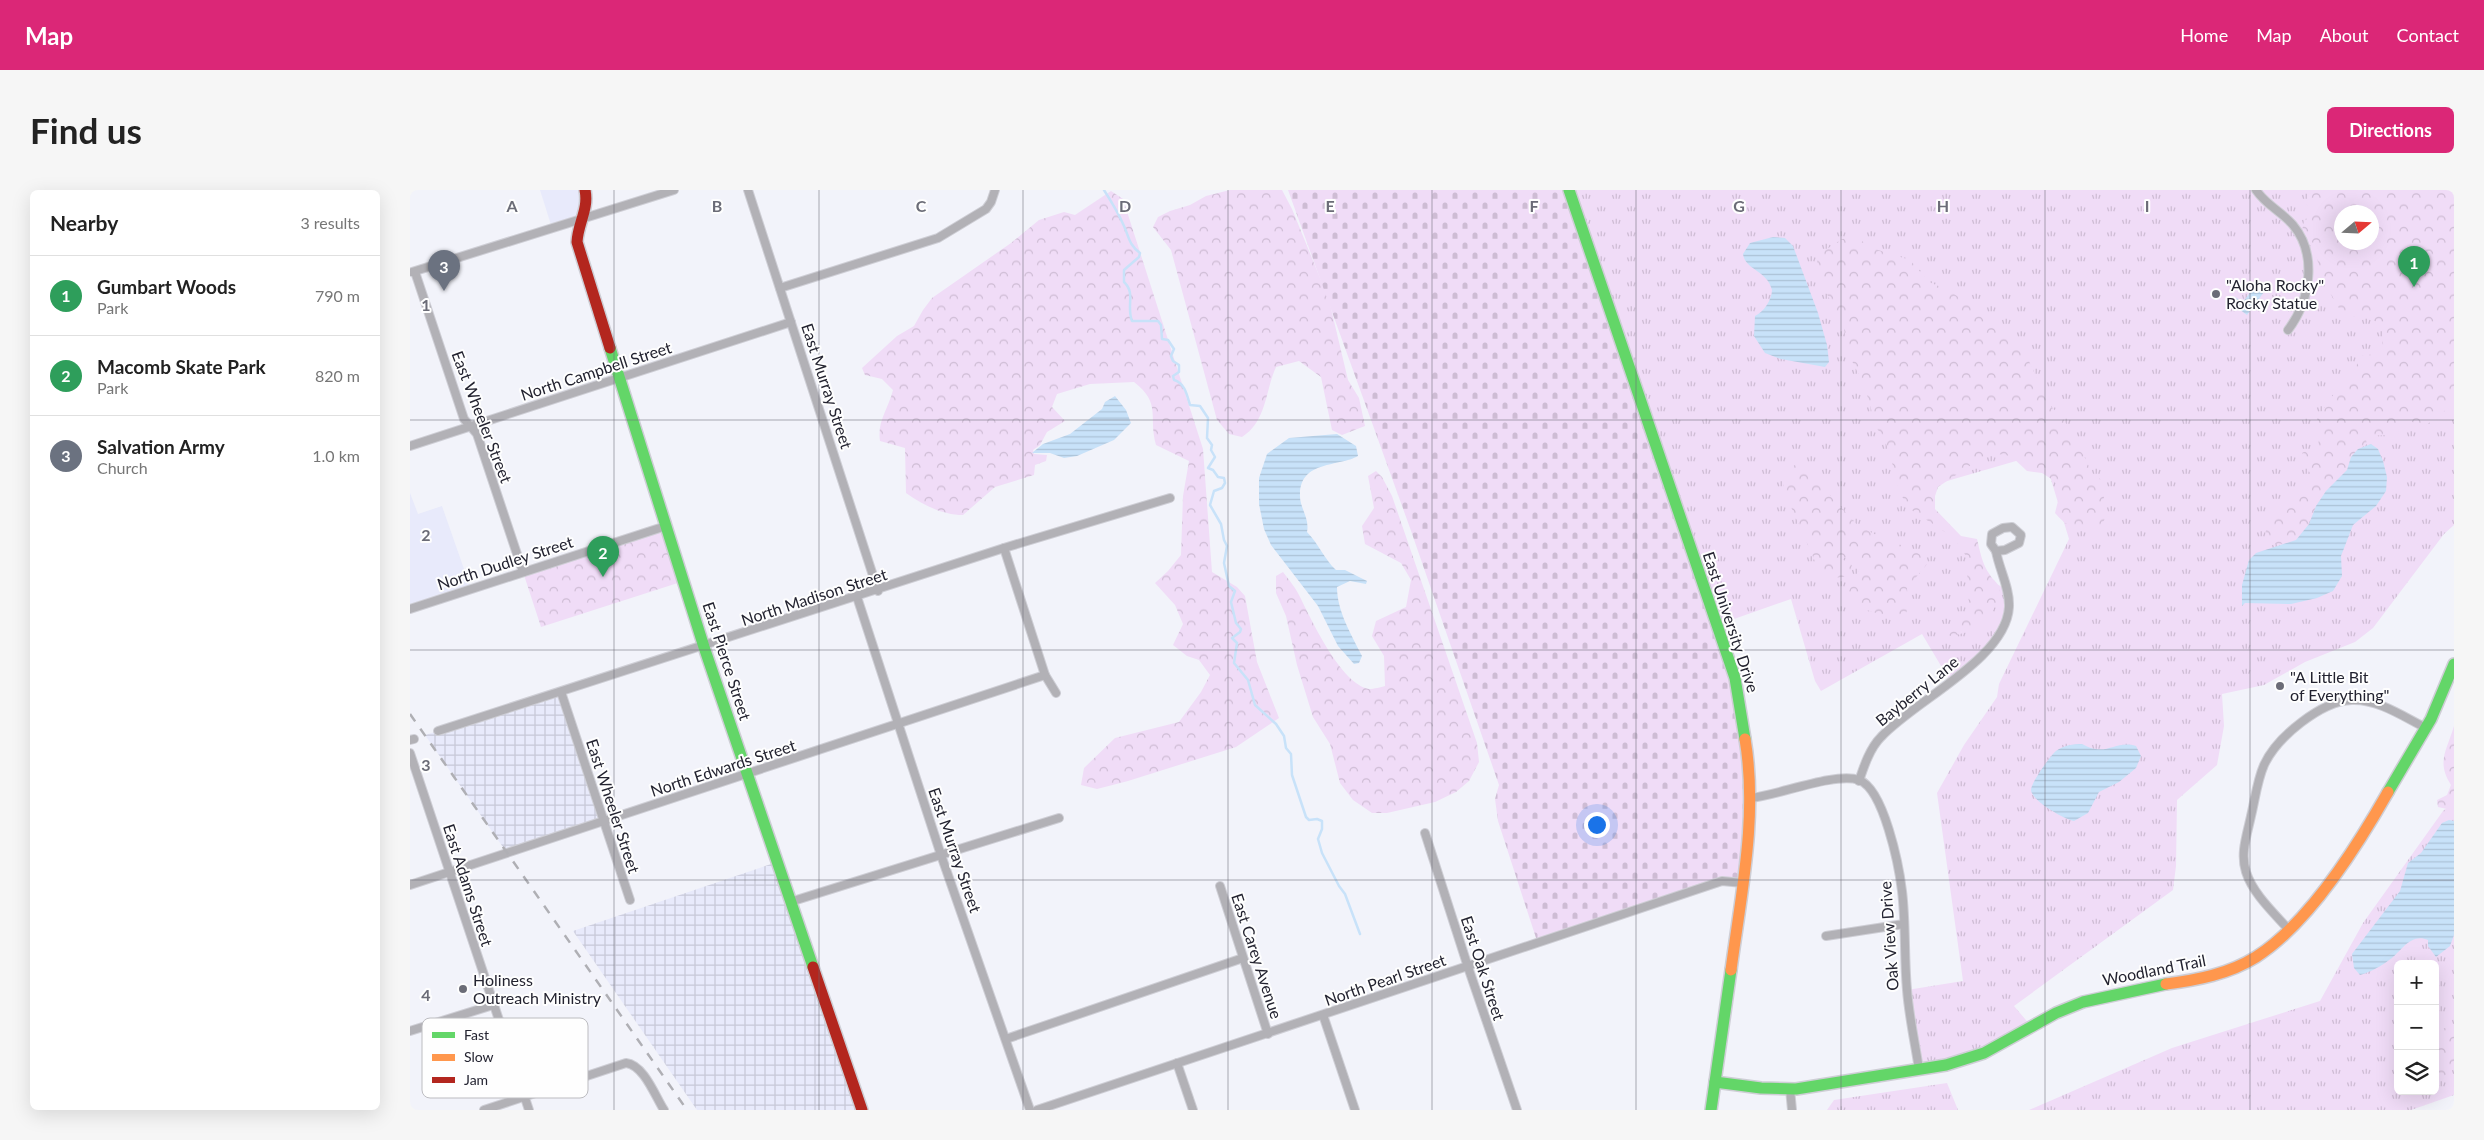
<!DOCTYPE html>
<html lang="en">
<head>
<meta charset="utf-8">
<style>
	body { margin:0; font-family:Lato,sans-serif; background:#f6f6f6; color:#222 }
	.controls { position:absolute; right:15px; bottom:15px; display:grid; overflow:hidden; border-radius:8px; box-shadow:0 5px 20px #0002 }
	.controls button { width:45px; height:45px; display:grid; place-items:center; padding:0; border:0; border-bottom:1px solid #e0e0e0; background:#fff; color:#222; font:25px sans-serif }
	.compass { position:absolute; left:1924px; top:15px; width:45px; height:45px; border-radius:50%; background:#fff; box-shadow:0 5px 20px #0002; rotate:71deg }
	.you { position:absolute; left:1186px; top:634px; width:18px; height:18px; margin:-12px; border:4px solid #fff; border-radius:50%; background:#1a73e8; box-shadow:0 0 0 8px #1a73e833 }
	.badge { display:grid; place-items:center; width:32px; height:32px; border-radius:50%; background:#db2777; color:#fff; font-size:16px; font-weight:700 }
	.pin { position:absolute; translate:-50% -41px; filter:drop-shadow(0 1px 2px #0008) }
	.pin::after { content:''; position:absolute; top:26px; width:18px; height:15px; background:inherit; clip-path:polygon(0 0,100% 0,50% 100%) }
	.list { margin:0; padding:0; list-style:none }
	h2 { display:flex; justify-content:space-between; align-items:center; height:65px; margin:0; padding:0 20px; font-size:21px }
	h2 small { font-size:16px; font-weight:400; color:#767676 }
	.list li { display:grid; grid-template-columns:32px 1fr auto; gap:15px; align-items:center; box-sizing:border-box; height:80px; padding:0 20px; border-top:1px solid #e0e0e0 }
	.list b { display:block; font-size:19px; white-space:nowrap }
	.list p { margin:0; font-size:16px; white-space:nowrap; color:#767676 }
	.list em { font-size:16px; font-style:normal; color:#767676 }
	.icon { flex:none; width:28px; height:28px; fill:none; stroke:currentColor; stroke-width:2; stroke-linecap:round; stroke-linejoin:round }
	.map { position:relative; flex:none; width:2044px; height:920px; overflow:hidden; border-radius:8px }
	header { display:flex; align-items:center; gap:30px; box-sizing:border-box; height:70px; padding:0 25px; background:#db2777; color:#fff }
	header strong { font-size:24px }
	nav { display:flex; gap:28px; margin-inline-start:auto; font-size:18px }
	.intro { display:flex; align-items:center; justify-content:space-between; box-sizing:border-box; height:120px; padding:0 30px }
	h1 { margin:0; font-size:35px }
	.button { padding:12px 22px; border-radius:8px; background:#db2777; color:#fff; font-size:18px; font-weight:700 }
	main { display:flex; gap:30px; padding:0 30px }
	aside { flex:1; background:#fff; border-radius:8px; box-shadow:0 5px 20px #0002 }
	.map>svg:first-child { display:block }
</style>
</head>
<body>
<header>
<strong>Map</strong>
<nav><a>Home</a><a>Map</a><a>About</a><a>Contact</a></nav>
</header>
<div class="intro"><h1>Find us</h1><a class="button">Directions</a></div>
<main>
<aside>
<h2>Nearby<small>3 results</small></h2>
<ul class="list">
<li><span class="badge" style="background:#2e9e5b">1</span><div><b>Gumbart Woods</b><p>Park</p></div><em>790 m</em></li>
<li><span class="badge" style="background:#2e9e5b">2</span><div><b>Macomb Skate Park</b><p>Park</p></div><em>820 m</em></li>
<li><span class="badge" style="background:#6b7280">3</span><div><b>Salvation Army</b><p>Church</p></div><em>1.0 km</em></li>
</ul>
</aside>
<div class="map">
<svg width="2044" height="920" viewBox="0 0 2044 920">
	<defs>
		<pattern id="industrial-grid" width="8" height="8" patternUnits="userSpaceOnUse" patternTransform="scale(1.25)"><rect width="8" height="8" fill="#e8eafb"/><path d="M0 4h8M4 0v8" fill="none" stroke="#c7c8d7"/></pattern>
		<pattern id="grass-tufts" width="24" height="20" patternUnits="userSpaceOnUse" patternTransform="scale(1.25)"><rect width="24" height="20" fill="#f0dcf7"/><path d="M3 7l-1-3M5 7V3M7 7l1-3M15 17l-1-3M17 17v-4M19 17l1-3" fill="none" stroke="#cebcd4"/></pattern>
		<pattern id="forest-crowns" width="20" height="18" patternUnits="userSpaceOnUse" patternTransform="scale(1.25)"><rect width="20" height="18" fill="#f0dcf7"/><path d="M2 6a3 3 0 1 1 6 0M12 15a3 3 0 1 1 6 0" fill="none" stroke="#cebcd4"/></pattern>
		<pattern id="cemetery-stones" width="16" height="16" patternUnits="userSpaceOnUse" patternTransform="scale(1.25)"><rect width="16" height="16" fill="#f0dcf7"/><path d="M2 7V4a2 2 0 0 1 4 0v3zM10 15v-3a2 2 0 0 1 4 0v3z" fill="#cebcd4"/></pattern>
		<pattern id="water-rules" width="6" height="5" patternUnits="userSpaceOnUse" patternTransform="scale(1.25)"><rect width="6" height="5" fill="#c8e2f9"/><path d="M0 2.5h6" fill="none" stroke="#acc2d6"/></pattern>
	</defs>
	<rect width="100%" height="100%" fill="#f2f3fa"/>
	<g fill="#e8eafb">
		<polygon points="130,0 175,0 174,26 142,38"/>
		<polygon points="0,303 8,324 32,316 61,399 0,419"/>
	</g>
	<g fill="url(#industrial-grid)">
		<polygon points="151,502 193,631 97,663 15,545"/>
		<polygon points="367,672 452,920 287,920 163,741"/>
	</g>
	<g fill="url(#grass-tufts)" fill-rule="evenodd">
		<path d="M1159,0H1914C1933,10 1931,33 1932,52L2044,159V335L2034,344L1963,438L1945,452L1895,472L1854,495L1812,504L1814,536L1807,575L1767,610L1766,676L1763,700L1604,816L1621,836L1598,851L1509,879L1497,800L1553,791L1527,603L1554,555L1587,507L1589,494L1659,349L1633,263L1513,298L1519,326L1555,356L1575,387L1597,400L1593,440L1577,461L1540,491L1512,444L1411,501L1405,491L1381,409L1307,435Z"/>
		<path d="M2044,613V905L2001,920H1619L1762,858L1910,811L1953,733L2033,621ZM1988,774H2025V901H1988Z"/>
		<polygon points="1537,893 1548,920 1417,920 1424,910"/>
	</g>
	<g fill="url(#forest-crowns)" fill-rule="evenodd">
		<path d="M820,0H872L882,19L919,110L938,190L949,208L955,236L932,245L922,240L911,187L889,171L866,177C855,201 857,231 832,247L819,244L807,230L761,60L743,37L748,27L760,21L780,15L796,6Z"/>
		<path d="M1899,0H2044V212L2026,229L2012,237L2007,236L1999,229L1984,239L1979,245L1955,246L1957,254C1941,263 1946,269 1937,280C1931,288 1920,294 1915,302C1899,328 1896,358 1858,354C1845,330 1886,308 1902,296L1904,291C1900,280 1892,275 1892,263L1908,255L1909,249L1903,241L1908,227L1930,195L1943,185L1950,166L1972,163L1973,143L1969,133L1958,128L1933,125L1914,93L1901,48L1894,47L1892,41L1894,31L1905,24L1896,14ZM1932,22H1962V52H1932Z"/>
		<path d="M701,1L713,9L793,259L802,382L827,397L835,406L847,472L869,528L826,557L718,591L687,599L671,595L674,578L705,548L769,532L791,502L800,485L789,470L777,466L763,455L773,434L765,415L745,393L758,381L771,365L773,306L779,271L746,255C738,226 752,214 724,192L680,194L647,204L642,217L655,231L637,242L630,255L623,260L624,264L637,265L636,271L625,275L624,285L585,297L553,325C532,325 513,315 496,303L495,258L470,251C467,231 478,220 483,200L472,189L455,185L452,178L487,146L504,136L513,120L522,108L601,53L629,30L654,22L665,25Z"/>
		<path d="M1446,47L1462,58L1500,70L1519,92L1538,100L1567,119L1592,140L1618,169L1638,213L1653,229L1665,247L1682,283L1693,291L1695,328L1691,338C1672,343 1658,339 1645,323L1651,299L1643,290L1632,283L1617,281L1601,266L1588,264L1573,267L1528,297L1525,306V319L1551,346L1567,349C1570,361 1572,374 1580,385C1582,389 1588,393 1589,397C1590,404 1588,411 1585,416C1577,436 1560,443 1540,446L1535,440L1554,428L1558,415L1560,397L1556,381L1558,369L1544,348L1497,317L1487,295L1480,263L1472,245L1464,235L1460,213L1449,185L1437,161L1434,138L1406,82L1408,65L1432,49Z"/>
		<path d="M1385,275L1395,277L1447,335L1476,350L1497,357L1515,367L1518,373L1497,398L1498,418L1496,423C1479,429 1446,421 1437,405L1450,378V366L1444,363L1432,369L1442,375L1440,384C1431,390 1422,387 1411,385L1374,301C1372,289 1373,281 1385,275Z"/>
		<path d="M966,281L972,287L982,306L1067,553L1069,572L1059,591L1046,602L1025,612L977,623H962L943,610L930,593L920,554L903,527L887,475L876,426L866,403V386L873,382C879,390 886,398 890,407C902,431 931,494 959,499C964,499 971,497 975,496L974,466L962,446L966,431L996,417L1001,390L991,373L955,354L952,336L964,318L958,286Z"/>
		<polygon points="256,336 274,391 131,437 113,382"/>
		<path d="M2044,536V617L2037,619L2028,617L2027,610L2037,605L2041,595C2026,572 2037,560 2044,536Z"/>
		<polygon points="2035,838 2044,840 2044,879 2025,892 2025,841"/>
	</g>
	<polygon fill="url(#cemetery-stones)" points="878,0 1159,0 1325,488 1338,555 1333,693 1319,691 1127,751 1088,631 1085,609 1089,595 1000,338"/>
	<g fill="url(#water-rules)">
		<path d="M1363,47L1375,48L1383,56L1408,123L1417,155L1419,172L1415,177L1371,169L1355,163L1344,146L1345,126C1354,122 1362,109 1362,100C1357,80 1335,80 1333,64L1340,53Z"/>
		<polygon points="1845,96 1854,102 1837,125 1821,113 1825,107 1833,112"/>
		<polygon points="705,206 716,220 721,233 704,250 667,266 654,268 640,263 622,263 633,254 660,244 692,219 695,212"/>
		<path d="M927,244L946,256L948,266C929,277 891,270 890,304C889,317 900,328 897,342C909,354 914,369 926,380H935L957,391L956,394L940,391L927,397C927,421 941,444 952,466L949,473L944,474L928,456L908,416L861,355L854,339L849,314V288L857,264L879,248Z"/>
		<polygon points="1961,254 1968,259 1973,271 1977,287 1976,301 1966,316 1943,335 1931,366 1932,386 1923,401 1907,408 1881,414 1835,413 1832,416 1832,395 1839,370 1846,363 1886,350 1899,334 1906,316 1916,301 1937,280 1941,267 1948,259"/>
		<path d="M1672,554C1697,568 1705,549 1726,556L1731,566L1726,578L1709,592L1689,602L1678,623L1664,631C1654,629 1622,611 1621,600C1621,593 1640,566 1646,561C1654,555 1663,554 1672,554Z"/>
		<path d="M2039,630L2044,631V745L2040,756L2026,767L2018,756V750C2001,743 1992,760 1982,768C1973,775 1961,782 1950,785L1944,778L1942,764L1990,701L1998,673L2011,663L2032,633Z"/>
	</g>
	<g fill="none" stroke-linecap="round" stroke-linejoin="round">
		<path stroke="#c8e2f9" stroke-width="2.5" d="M694,0C701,11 709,24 714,36C719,47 719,55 730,63L729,67L714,80V92C726,103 716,116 722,131H748L751,135L752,149L758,150L764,159L761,166L763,171L769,175V182L763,186L764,190C775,193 777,205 780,215L790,216L798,228L797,248L802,255L801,260L805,267L798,278L803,280L808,287L814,288L815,293L812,298L804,301L800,315L811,334L814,350L817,356L814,373L819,396L825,401L821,412L826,433L831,439L830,442L822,448L827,453L824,473L838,490L845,515L866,534L874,546L876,558L881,564L882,585L896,627L899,630L907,629L912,631V639L908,649L912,663L929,696L935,704L950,744"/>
		<g stroke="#ceced5" stroke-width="10">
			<g id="street">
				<polyline points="338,0 468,401"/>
				<path d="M1846,0C1856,15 1872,22 1883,35C1908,65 1900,111 1878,140"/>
				<polyline points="2,82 264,0"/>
				<polyline points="5,82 54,229 67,244 113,382"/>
				<polyline points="370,98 528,48 576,19 581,12 585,0"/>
				<polyline points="0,256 381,132"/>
				<polygon points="1602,337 1611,345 1609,353 1595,360 1586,361 1581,354 1582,344 1593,338"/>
				<polyline points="594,358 635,485 646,503"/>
				<polyline points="447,407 531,665 620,920"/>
				<polyline points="0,419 256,336"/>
				<polyline points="151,502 220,710"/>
				<polyline points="28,541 594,358 760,308"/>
				<polyline points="0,550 4,549"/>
				<polyline points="0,563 119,920"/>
				<path d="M1449,591C1454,576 1460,558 1471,547C1505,510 1596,469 1599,417C1600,398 1589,379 1586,361"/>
				<path d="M1341,608C1369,605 1425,582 1449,590C1474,599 1489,676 1492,701C1496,733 1494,767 1497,800C1499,826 1505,853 1509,879"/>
				<polyline points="1015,643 1058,777 1107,920"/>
				<polyline points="0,695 635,485"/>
				<polyline points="810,696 858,844"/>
				<polyline points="380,712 649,628"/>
				<path d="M1879,740C1864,723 1843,704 1836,682C1830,663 1837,645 1841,626C1845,610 1847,591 1854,575C1867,547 1911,511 1942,510C1968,509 1994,527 2016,538"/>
				<polyline points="1416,746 1494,734"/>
				<polyline points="913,825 945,920"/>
				<polyline points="0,841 83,815"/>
				<polyline points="596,849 833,768"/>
				<polyline points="767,873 783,920"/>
				<polyline points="1380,899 1382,920"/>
				<path d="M74,920L216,873C234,875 245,906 254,920"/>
				<polyline points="627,920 1312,691 1333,693"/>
			</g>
		</g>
		<g stroke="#ceced5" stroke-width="14">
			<g id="fast">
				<polyline points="1159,0 1325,488 1335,549"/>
				<polyline points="200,158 294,457 403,777"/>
				<polyline points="1978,602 2021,529 2044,474"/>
				<polyline points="1305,892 1351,898 1386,899 1536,875 1574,863 1646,823 1673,812 1756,794"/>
				<polyline points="1301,920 1321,780"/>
			</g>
		</g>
		<g stroke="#ceced5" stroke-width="14">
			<g id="slow">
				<path d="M1321,780C1331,704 1348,626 1335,549"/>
				<path d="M1756,794C1787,790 1819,784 1846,767C1898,734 1948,655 1978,602"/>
			</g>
		</g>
		<g stroke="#ceced5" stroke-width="14">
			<g id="jam">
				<path d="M175,0C179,19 168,33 167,52L200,158"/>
				<polyline points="403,777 452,920"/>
			</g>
		</g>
		<use href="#street" stroke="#b2b1b6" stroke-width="8"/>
		<use href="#fast" stroke="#63d668" stroke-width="11"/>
		<use href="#slow" stroke="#ff974d" stroke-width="11"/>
		<use href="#jam" stroke="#b3261e" stroke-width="11"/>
		<polyline stroke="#afafb4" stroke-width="2.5" stroke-dasharray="9 9" stroke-linecap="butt" points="0,524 277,920"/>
	</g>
	<path fill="none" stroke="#6b6c77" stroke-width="1" stroke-opacity="0.55" d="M204,0V920M409,0V920M613,0V920M818,0V920M1022,0V920M1226,0V920M1431,0V920M1635,0V920M1840,0V920M0,230H2044M0,460H2044M0,690H2044"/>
	<g fill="#6b6c77" stroke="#fefefe" stroke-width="2">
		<circle cx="1806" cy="104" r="5"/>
		<circle cx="1870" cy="496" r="5"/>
		<circle cx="53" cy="799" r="5"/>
	</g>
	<g text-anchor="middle" stroke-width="4" stroke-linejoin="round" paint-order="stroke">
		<g font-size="16" fill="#232330" stroke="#fefefe" text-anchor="start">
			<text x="1816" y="101">"Aloha Rocky"<tspan x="1816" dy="18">Rocky Statue</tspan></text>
			<text x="1880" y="493">"A Little Bit<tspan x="1880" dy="18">of Everything"</tspan></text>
			<text x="63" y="796">Holiness<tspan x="63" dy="18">Outreach Ministry</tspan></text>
		</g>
		<g font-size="16" fill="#232330" stroke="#fefefe">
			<text transform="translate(186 181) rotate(-18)" y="6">North Campbell Street</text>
			<text transform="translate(417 196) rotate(72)" y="6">East Murray Street</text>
			<text transform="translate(72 227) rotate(69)" y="6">East Wheeler Street</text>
			<text transform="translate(95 373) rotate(-18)" y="6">North Dudley Street</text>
			<text transform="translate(404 407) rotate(-18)" y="6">North Madison Street</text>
			<text transform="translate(1321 432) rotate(72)" y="6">East University Drive</text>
			<text transform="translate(317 471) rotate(72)" y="6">East Pierce Street</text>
			<text transform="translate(1507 501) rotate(-39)" y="6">Bayberry Lane</text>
			<text transform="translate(313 578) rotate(-18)" y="6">North Edwards Street</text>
			<text transform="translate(203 616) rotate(72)" y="6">East Wheeler Street</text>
			<text transform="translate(545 660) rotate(71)" y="6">East Murray Street</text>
			<text transform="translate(58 695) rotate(72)" y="6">East Adams Street</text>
			<text transform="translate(1479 746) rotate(-94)" y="6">Oak View Drive</text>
			<text transform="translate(847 766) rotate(72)" y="6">East Carey Avenue</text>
			<text transform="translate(1073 778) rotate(72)" y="6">East Oak Street</text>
			<text transform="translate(1744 780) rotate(-11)" y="6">Woodland Trail</text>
			<text transform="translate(975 790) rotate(-19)" y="6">North Pearl Street</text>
		</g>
	</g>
	<rect x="12" y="828" width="166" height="80" rx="8" fill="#fefefe" stroke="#bcbcc0" stroke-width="1"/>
	<rect x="22" y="842" width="23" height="6" fill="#63d668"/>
	<rect x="22" y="864" width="23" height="7" fill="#ff974d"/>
	<rect x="22" y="887" width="23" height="6" fill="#b3261e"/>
	<g font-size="14" fill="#232330">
		<text x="54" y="850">Fast</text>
		<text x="54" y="872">Slow</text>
		<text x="54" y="895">Jam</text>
	</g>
	<g font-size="16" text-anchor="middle" font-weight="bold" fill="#6b6c77" stroke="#fefefe" stroke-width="4" stroke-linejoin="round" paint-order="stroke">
		<text x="102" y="22">A</text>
		<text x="307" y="22">B</text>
		<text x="511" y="22">C</text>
		<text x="715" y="22">D</text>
		<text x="920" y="22">E</text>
		<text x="1124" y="22">F</text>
		<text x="1329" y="22">G</text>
		<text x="1533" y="22">H</text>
		<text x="1737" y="22">I</text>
		<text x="16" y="121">1</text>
		<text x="16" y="351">2</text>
		<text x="16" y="581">3</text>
		<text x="16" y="811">4</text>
	</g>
</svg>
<div class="controls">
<button>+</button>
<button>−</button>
<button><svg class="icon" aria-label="layers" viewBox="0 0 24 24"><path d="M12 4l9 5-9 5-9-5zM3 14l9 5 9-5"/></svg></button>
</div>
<svg class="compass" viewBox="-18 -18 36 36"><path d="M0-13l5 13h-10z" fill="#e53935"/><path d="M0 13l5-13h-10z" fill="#767676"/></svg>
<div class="you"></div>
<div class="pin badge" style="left:2004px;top:97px;background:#2e9e5b">1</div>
<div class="pin badge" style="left:193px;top:387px;background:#2e9e5b">2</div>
<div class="pin badge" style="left:34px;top:101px;background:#6b7280">3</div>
</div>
</main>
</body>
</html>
